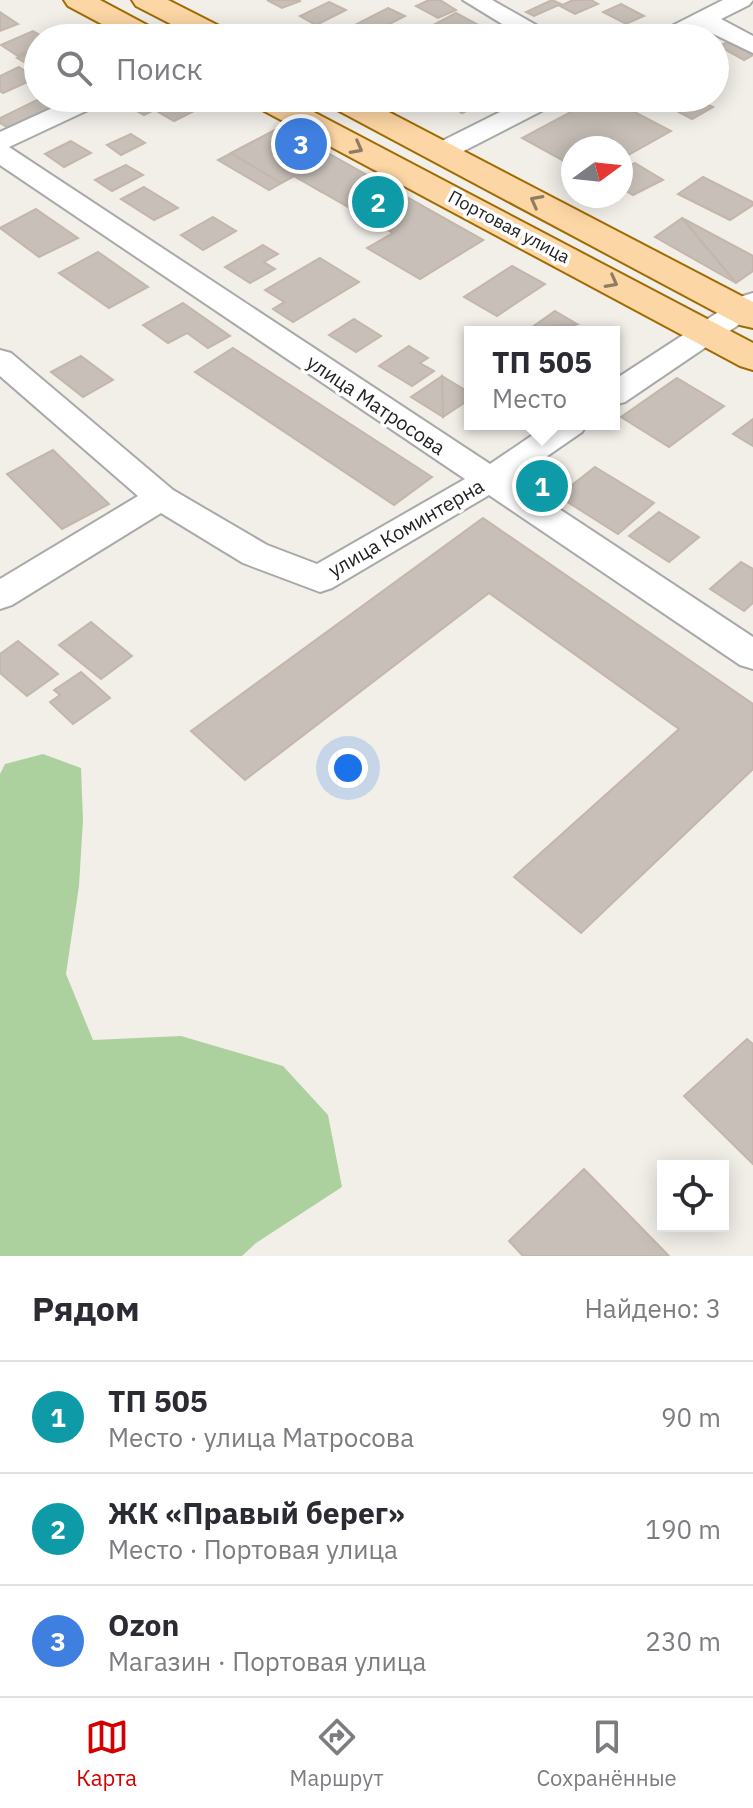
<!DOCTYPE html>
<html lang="ru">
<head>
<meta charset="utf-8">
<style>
	body { margin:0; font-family:"IBM Plex Sans",sans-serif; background:#f2f2f3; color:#2b2b33 }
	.controls { position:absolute; right:24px; bottom:24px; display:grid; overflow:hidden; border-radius:0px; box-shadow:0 4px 20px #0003 }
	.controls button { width:72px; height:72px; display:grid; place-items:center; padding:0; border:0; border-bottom:2px solid #e1e1e2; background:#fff; color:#2b2b33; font:40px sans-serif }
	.compass { position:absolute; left:561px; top:136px; width:72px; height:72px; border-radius:50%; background:#fff; box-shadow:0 4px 20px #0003; rotate:75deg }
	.you { position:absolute; left:348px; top:768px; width:28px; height:28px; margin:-20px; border:6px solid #fff; border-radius:50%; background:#1a73e8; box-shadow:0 0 0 12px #1a73e833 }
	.badge { display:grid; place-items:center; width:52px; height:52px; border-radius:50%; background:#d40000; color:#fff; font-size:26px; font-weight:700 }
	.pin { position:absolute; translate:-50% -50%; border:4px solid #fff; box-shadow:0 2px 8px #0006 }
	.popup { position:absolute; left:464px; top:326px; width:156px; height:104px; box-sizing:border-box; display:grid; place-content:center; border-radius:0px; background:#fff; filter:drop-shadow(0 2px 6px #0005); font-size:26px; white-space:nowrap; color:#7c7c81 }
	.popup b { font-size:30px; color:#2b2b33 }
	.popup::after { content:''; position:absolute; left:50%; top:100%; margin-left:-16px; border:16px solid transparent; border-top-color:#fff }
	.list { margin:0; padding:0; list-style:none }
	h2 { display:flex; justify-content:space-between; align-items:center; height:104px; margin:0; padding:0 32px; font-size:34px }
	h2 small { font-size:26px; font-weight:400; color:#7c7c81 }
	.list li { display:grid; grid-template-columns:52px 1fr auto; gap:24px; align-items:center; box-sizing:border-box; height:112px; padding:0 32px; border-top:2px solid #e1e1e2 }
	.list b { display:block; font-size:30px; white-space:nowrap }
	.list p { margin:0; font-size:26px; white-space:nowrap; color:#7c7c81 }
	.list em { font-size:26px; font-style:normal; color:#7c7c81 }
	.icon { flex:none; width:44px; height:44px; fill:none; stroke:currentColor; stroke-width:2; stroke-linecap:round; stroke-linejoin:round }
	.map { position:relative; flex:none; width:753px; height:1256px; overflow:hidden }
	.search { position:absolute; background:#fff; box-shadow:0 4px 20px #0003; left:24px; right:24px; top:24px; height:88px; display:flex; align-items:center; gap:20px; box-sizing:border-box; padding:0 28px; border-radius:44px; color:#7c7c81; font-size:30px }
	.sheet { height:440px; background:#fff }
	nav { display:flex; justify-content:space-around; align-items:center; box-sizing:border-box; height:112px; border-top:2px solid #e1e1e2; background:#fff; font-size:22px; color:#7c7c81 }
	nav a { display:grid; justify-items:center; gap:4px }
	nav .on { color:#d40000 }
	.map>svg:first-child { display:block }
</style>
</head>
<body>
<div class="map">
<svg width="753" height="1256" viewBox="0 0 753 1256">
	<rect width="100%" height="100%" fill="#f2efe9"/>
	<polygon fill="#add19e" points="43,754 81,768 83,820 79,886 66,974 93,1040 181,1036 283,1066 328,1115 342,1187 256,1243 242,1256 0,1256 0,774 5,764"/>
	<g fill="#c7bfb8" stroke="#c4b6ab" stroke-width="2">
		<polygon points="267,0 299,0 300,1 282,8"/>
		<polygon points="429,0 440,0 456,10 438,18 416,6"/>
		<polygon points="552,0 561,4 534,16 526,12"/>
		<polygon points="573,0 591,0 598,4 575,14 560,6"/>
		<polygon points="329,2 346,10 316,25 300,16"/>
		<polygon points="621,4 644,16 626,24 603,12"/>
		<polygon points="388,8 405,16 362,38 349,38 339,33"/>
		<polygon points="0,12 18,24 0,31"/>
		<polygon points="456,13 484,28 465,38 409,38"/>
		<polygon points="33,31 45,38 38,38 38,47 18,56 1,45"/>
		<polygon points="727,42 753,55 744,60 719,46"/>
		<polygon points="38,49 36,69 17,58"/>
		<polygon points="19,67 36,78 3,93 0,91 0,76"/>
		<polygon points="41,98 61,108 14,131 0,123 0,118"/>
		<polygon points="133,98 178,98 144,115 123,103"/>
		<polygon points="179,98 189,98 204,106 174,121 155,110"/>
		<polygon points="443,98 485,98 489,100 462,113 440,99"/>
		<polygon points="597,98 608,98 671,131 621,159 621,148 573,148 573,166 522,138"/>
		<polygon points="660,98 694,98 713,107 692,119 656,100"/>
		<polygon points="281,127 359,171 322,192 294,176 269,190 218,160"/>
		<polygon points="281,127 396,191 483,240 432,271 380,241 393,233 294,176 281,183 231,153"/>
		<polygon points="131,134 145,143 121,155 107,145"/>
		<polygon points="71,141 91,153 64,167 45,154"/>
		<polygon points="635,163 663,180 633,195 621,188 621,170"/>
		<polygon points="126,165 143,175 112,191 95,180"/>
		<polygon points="703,177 753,202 753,205 730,220 678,194"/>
		<polygon points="144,187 178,208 154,220 121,199"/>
		<polygon points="396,191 483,240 420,279 367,248 393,233 358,213"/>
		<polygon points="36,209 78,238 39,257 0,228"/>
		<polygon points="213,217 236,231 203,250 181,235"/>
		<polygon points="682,218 753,256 753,271 736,283"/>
		<polygon points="682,218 736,283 655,237"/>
		<polygon points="263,245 278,254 264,262 275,269 250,283 225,267"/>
		<polygon points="98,252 148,287 109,308 59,273"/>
		<polygon points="320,258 359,282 293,322 273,309 284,302 265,290"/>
		<polygon points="512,266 545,284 497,316 464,297"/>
		<polygon points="183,303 230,336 208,348 187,333 168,343 143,325"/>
		<polygon points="555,311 577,324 531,328"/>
		<polygon points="354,319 381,336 356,352 329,335"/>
		<polygon points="577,324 565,332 538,332 531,328"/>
		<polygon points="409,346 428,358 420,363 434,371 412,386 379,366"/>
		<polygon points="233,348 432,477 394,505 195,372"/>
		<polygon points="81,356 113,380 83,397 51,372"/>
		<polygon points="442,376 470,393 470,399 443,417"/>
		<polygon points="442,376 443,417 411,397"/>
		<polygon points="677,378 724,406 669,447 621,417"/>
		<polygon points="753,419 753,446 733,434"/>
		<polygon points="53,450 109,504 62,529 7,474"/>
		<polygon points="595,467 654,503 618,534 558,496"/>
		<polygon points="541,476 556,486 544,495 528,486"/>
		<polygon points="659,512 699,537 669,562 629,536"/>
		<polygon points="483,518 753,704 753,769 581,933 514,877 679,729 489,593 245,780 191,731"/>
		<polygon points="741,562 753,569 753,603 744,611 710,589"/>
		<polygon points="91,622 132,656 101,679 59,645"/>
		<polygon points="18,641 58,674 27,696 0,673 0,654"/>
		<polygon points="81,672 110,698 73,724 50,702 60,695 54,690"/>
		<polygon points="747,1039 753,1044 753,1164 684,1096"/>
		<polygon points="584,1169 669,1256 523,1256 509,1241"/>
	</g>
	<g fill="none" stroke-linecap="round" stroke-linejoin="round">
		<g stroke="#a9a9a9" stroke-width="4">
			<g id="minor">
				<polygon points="463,0 492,0 550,33 554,38 525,38"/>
				<polygon points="723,0 753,0 749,5 721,19 753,36 753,53 703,29 684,38 654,38 658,33"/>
				<polygon points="74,98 107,98 103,103 9,147 490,464 549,424 587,424 582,432 514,479 753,637 753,669 740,665 489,495 332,588 320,592 243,563 161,513 12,605 0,609 0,579 138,496 0,376 0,350 11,353 173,490 267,545 317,564 465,479 0,165 0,132"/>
				<polygon points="528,98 561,98 557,103 452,157 434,157 430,151 434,145"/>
				<polygon points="753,293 753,315 625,402 614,405 614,380 743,296"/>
			</g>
		</g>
		<g stroke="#a06b00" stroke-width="4">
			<g id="major">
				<polygon points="64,0 100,0 160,32 165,38 128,38 68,6"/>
				<polygon points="132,0 168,0 231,32 236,38 198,38 136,6"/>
				<polygon points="249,98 287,98 753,343 753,370 740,366 253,105"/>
				<polygon points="324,98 362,98 753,302 753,328 740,325 328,105"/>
			</g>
		</g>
		<use href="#minor" fill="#fff" fill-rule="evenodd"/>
		<use href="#major" fill="#fcd6a4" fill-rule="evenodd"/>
	</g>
	<defs><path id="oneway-chevron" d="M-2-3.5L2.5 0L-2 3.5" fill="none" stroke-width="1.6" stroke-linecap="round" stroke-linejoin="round" transform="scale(2)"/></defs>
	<g stroke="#8f7c63">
		<use href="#oneway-chevron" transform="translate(357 148) rotate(28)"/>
		<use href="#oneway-chevron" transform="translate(536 201) rotate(-152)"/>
		<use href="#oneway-chevron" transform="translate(612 282) rotate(28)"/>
	</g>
	<g text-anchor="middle" stroke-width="7" stroke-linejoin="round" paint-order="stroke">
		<g font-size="18" fill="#222" stroke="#fff">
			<text transform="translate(509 227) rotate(28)" y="6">Портовая улица</text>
		</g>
		<g font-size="20" fill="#222" stroke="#fff">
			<text transform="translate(376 405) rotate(34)" y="7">улица Матросова</text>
			<text transform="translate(406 528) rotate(-30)" y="7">улица Коминтерна</text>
		</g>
	</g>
</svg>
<div class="controls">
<button><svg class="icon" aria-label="locate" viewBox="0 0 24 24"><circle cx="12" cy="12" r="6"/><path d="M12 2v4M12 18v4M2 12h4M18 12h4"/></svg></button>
</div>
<svg class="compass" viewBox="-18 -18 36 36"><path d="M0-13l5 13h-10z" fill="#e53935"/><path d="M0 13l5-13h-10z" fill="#7c7c81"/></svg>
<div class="you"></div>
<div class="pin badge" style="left:542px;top:486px;background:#0f9aa8">1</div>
<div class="popup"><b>ТП 505</b>Место</div>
<div class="pin badge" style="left:378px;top:202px;background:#0f9aa8">2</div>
<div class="pin badge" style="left:301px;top:144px;background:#3f7fe0">3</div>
<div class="search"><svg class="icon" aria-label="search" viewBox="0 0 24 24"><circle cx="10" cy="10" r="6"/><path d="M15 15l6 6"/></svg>Поиск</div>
</div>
<section class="sheet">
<h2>Рядом<small>Найдено: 3</small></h2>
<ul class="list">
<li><span class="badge" style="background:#0f9aa8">1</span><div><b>ТП 505</b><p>Место · улица Матросова</p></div><em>90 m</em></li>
<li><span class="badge" style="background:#0f9aa8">2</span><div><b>ЖК «Правый берег»</b><p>Место · Портовая улица</p></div><em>190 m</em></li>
<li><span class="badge" style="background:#3f7fe0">3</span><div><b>Ozon</b><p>Магазин · Портовая улица</p></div><em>230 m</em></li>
</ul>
</section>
<nav>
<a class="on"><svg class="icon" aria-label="map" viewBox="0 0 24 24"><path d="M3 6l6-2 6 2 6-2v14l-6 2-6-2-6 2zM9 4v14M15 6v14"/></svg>Карта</a>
<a><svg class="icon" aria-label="directions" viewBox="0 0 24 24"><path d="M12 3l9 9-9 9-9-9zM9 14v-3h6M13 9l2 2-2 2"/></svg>Маршрут</a>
<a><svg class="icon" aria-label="saved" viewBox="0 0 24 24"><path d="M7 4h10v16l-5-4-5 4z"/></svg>Сохранённые</a>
</nav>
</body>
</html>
